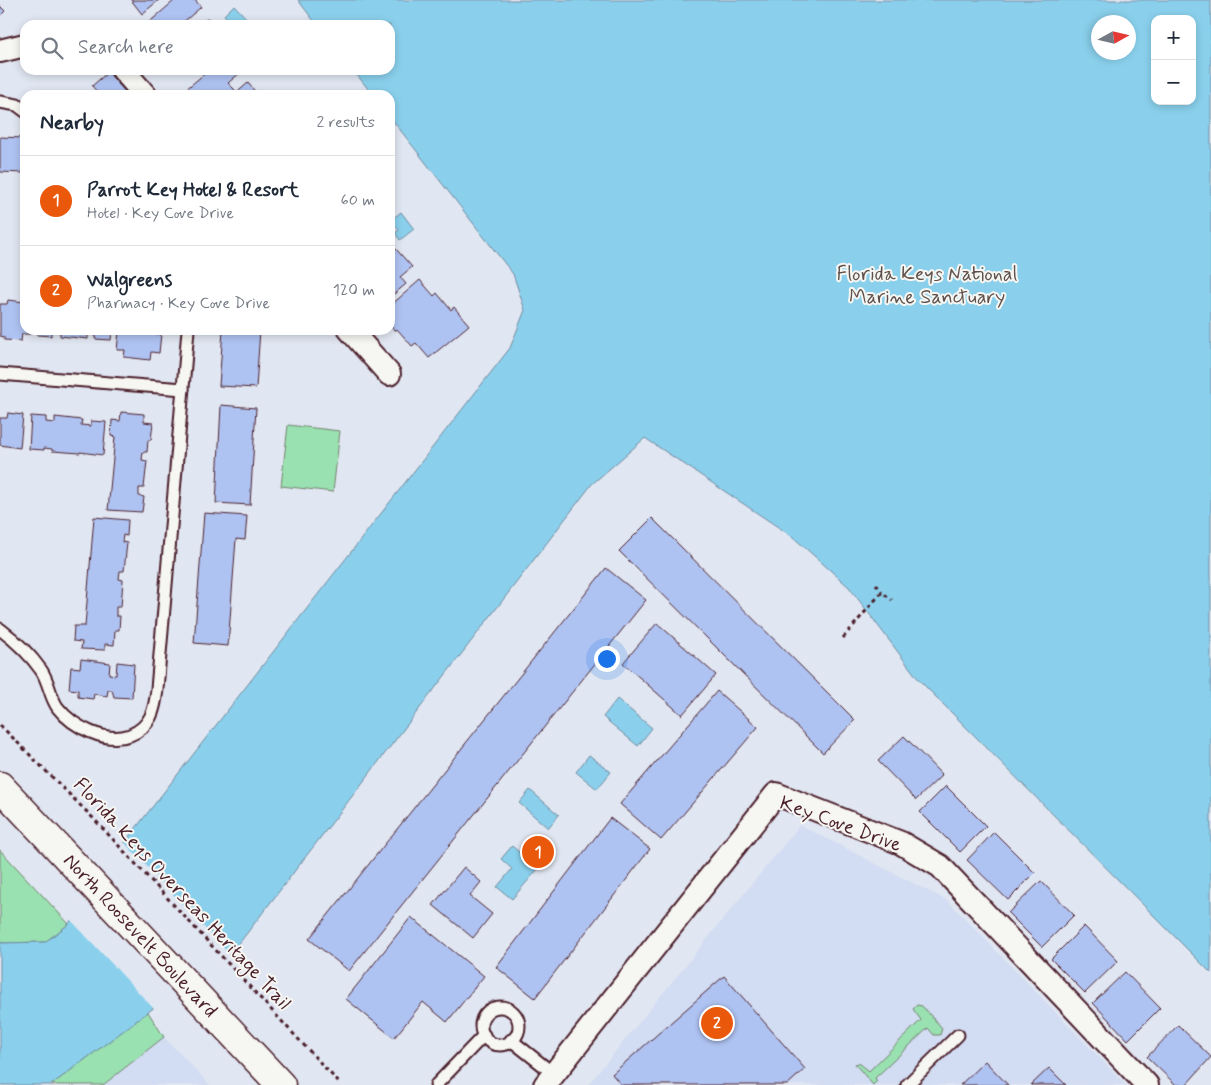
<!DOCTYPE html>
<html lang="en">
<head>
<meta charset="utf-8">
<style>
	body { margin:0; font-family:Mynerve,sans-serif; background:#f2f2f3; color:#1f2937 }
	.controls { position:absolute; right:15px; top:15px; display:grid; overflow:hidden; border-radius:10px; box-shadow:0 2px 8px #0003 }
	.controls button { width:45px; height:45px; display:grid; place-items:center; padding:0; border:0; border-bottom:1px solid #e0e1e3; background:#fff; color:#1f2937; font:25px sans-serif }
	.compass { position:absolute; left:1091px; top:15px; width:45px; height:45px; border-radius:50%; background:#fff; box-shadow:0 2px 8px #0003; rotate:82deg }
	.you { position:absolute; left:606px; top:658px; width:18px; height:18px; margin:-12px; border:4px solid #fff; border-radius:50%; background:#1a73e8; box-shadow:0 0 0 8px #1a73e833 }
	.badge { display:grid; place-items:center; width:32px; height:32px; border-radius:50%; background:#ea580c; color:#fff; font-size:16px; font-weight:700 }
	.pin { position:absolute; translate:-50% -50%; border:2px solid #fff; box-shadow:0 1px 5px #0006 }
	.list { margin:0; padding:0; list-style:none }
	h2 { display:flex; justify-content:space-between; align-items:center; height:65px; margin:0; padding:0 20px; font-size:21px }
	h2 small { font-size:16px; font-weight:400; color:#747a83 }
	.list li { display:grid; grid-template-columns:32px 1fr auto; gap:15px; align-items:center; box-sizing:border-box; height:90px; padding:0 20px; border-top:1px solid #e0e1e3 }
	.list b { display:block; font-size:19px; white-space:nowrap }
	.list p { margin:0; font-size:16px; white-space:nowrap; color:#747a83 }
	.list em { font-size:16px; font-style:normal; color:#747a83 }
	.icon { flex:none; width:28px; height:28px; fill:none; stroke:currentColor; stroke-width:2; stroke-linecap:round; stroke-linejoin:round }
	.map { position:relative; flex:none; width:1211px; height:1085px; overflow:hidden }
	.search { position:absolute; background:#fff; box-shadow:0 2px 8px #0003; left:20px; top:20px; width:375px; height:55px; display:flex; align-items:center; gap:12px; box-sizing:border-box; padding:0 18px; border-radius:15px; color:#747a83; font-size:19px }
	.panel { position:absolute; background:#fff; box-shadow:0 2px 8px #0003; left:20px; top:90px; width:375px; height:245px; border-radius:15px }
	.map>svg:first-child { display:block }
</style>
</head>
<body>
<div class="map">
<svg width="1211" height="1085" viewBox="0 0 1211 1085">
	<rect width="100%" height="100%" fill="#e1e7f2"/>
	<filter id="ink" filterUnits="userSpaceOnUse"><feTurbulence type="fractalNoise" baseFrequency=".02" numOctaves="2"/><feDisplacementMap in="SourceGraphic" scale="10" xChannelSelector="R" yChannelSelector="G"/><feConvolveMatrix kernelMatrix="1 2 1 2 8 2 1 2 1" color-interpolation-filters="sRGB"/></filter>
	<g filter="url(#ink)">
		<g fill="#d2dcf2">
			<polygon points="800,825 948,901 1126,1085 588,1085"/>
			<polygon points="164,1037 210,1085 103,1085"/>
		</g>
		<g fill="#99e1b0" stroke="#72806e">
			<polygon points="288,425 340,431 333,492 281,486"/>
			<polygon points="0,850 69,924 45,942 0,943"/>
			<polygon points="917,1005 922,1006 942,1028 940,1035 934,1035 928,1028 875,1078 877,1081 873,1085 855,1064 859,1063 869,1071 921,1020 913,1009"/>
			<polygon points="148,1012 164,1037 103,1085 51,1085"/>
		</g>
		<g fill="#8ad0ec" stroke="#70899f" fill-rule="evenodd">
			<path d="M298,0H1211V973L919,680L849,587L793,537L645,438L592,484L234,950L148,1012L51,1085H0V943L45,942L69,924L86,892L510,348L525,310L513,274L390,117V95H373L353,70H390V25H317ZM1155,19H1192V101H1155ZM1098,22H1128V52H1098Z"/>
			<polygon points="234,5 250,22 248,25 234,25 224,15"/>
			<polygon points="401,212 414,229 400,240 395,233 399,230 391,220"/>
			<polygon points="617,699 652,728 638,746 603,717"/>
			<polygon points="589,755 611,772 597,789 576,772"/>
			<polygon points="530,790 559,815 548,828 519,803"/>
			<polygon points="512,846 538,869 512,899 497,887 512,869 501,859"/>
		</g>
		<polygon fill="#e1e7f2" points="122,840 231,956 155,1010 69,918 84,890"/>
		<g fill="#afc3f2" stroke="#4a1f2b">
			<polygon points="131,0 159,0 142,14"/>
			<polygon points="175,0 195,0 201,7 180,25 146,25"/>
			<polygon points="0,6 5,11 0,16"/>
			<polygon points="208,18 214,25 199,25"/>
			<polygon points="209,70 239,70 241,72 228,83 235,90 228,95 189,95 185,90"/>
			<polygon points="108,72 128,95 100,95 92,86"/>
			<polygon points="248,83 258,95 234,95"/>
			<polygon points="0,137 25,138 23,173 0,172"/>
			<polygon points="396,249 412,267 400,277 406,284 394,294 390,289 390,254"/>
			<polygon points="420,280 434,296 437,293 451,310 454,307 469,325 429,358 416,343 412,346 397,329 395,331 390,325 390,306"/>
			<polygon points="8,300 25,302 25,330 30,330 30,334 22,334 21,341 4,340 4,337 0,336 0,304 7,304"/>
			<polygon points="37,330 112,330 111,340 95,339 95,335 88,334 88,339 60,336 60,332 51,331 51,336 37,335"/>
			<polygon points="120,330 155,330 155,334 161,334 159,353 151,352 150,360 124,357 125,350 117,350 119,331"/>
			<polygon points="223,330 260,330 256,388 219,386"/>
			<polygon points="221,405 256,408 250,505 216,503"/>
			<polygon points="121,412 144,414 144,422 153,423 151,440 148,440 147,452 143,452 142,460 147,461 144,488 139,488 139,496 144,497 142,512 108,510 115,437 111,436 112,420 120,421"/>
			<polygon points="8,413 23,415 20,448 0,445 0,418 7,418"/>
			<polygon points="31,416 46,417 46,422 55,423 55,417 82,420 81,425 91,426 91,421 106,422 103,455 80,452 80,453 52,451 52,449 44,448 44,450 29,449"/>
			<polygon points="204,513 247,516 245,540 236,539 228,646 194,643"/>
			<polygon points="94,517 128,520 127,536 123,535 122,542 127,543 124,571 120,571 119,579 123,580 121,607 116,607 116,616 120,616 119,630 115,630 114,645 105,644 105,650 81,649 82,642 73,641 74,626 85,626"/>
			<polygon points="652,518 855,720 823,753 619,551"/>
			<polygon points="606,568 646,600 349,971 309,939"/>
			<polygon points="657,623 716,675 682,715 623,663"/>
			<polygon points="81,659 110,663 109,674 116,675 117,662 134,664 132,698 114,697 112,690 108,690 107,696 94,694 93,699 78,697 78,690 69,689 71,667 80,668"/>
			<polygon points="717,691 758,727 661,840 620,804"/>
			<polygon points="904,736 942,775 916,800 878,761"/>
			<polygon points="946,786 986,826 960,852 920,812"/>
			<polygon points="610,818 650,849 535,998 496,967"/>
			<polygon points="994,832 1035,873 1008,900 967,860"/>
			<polygon points="464,867 481,882 470,896 492,914 473,938 433,905"/>
			<polygon points="1041,881 1074,915 1042,947 1008,913"/>
			<polygon points="411,917 484,976 447,1022 423,1002 394,1038 346,999"/>
			<polygon points="1084,926 1118,961 1085,993 1051,959"/>
			<polygon points="1125,972 1160,1008 1128,1040 1093,1003"/>
			<polygon points="724,976 805,1069 787,1085 621,1085 612,1074"/>
			<polygon points="1178,1025 1211,1057 1186,1085 1176,1085 1147,1057"/>
			<polygon points="985,1061 1008,1085 960,1085"/>
			<polygon points="1049,1068 1066,1085 1031,1085"/>
		</g>
		<g fill="none" stroke-linecap="round" stroke-linejoin="round">
			<g stroke="#4a1f2b" stroke-width="15">
				<g id="lane">
					<polyline points="0,102 17,105 25,111"/>
					<polyline points="0,374 183,389"/>
					<path d="M0,629C16,641 29,653 41,670C49,681 50,698 58,708C73,727 106,744 130,735C151,727 155,709 157,689L188,330"/>
					<circle cx="500" cy="1026" r="19"/>
					<polyline points="511,1040 554,1074"/>
					<polyline points="436,1085 484,1035"/>
					<polyline points="907,1085 958,1035"/>
				</g>
			</g>
			<g stroke="#4a1f2b" stroke-width="26">
				<g id="street">
					<polyline points="0,51 25,45"/>
					<polyline points="123,70 145,95"/>
					<polyline points="350,330 389,374"/>
					<polyline points="545,1085 776,794 901,843 940,866 1147,1085"/>
				</g>
			</g>
			<g stroke="#4a1f2b" stroke-width="31">
				<polyline id="primary" points="0,786 281,1085"/>
			</g>
			<g stroke="#4a1f2b" stroke-width="3" stroke-dasharray="4 4" stroke-linecap="butt">
				<polyline points="876,584 882,592"/>
				<polyline points="843,638 882,592 892,600"/>
				<polyline points="0,725 94,819 341,1085"/>
			</g>
			<use href="#lane" stroke="#f6f6f2" stroke-width="11"/>
			<use href="#street" stroke="#f6f6f2" stroke-width="22"/>
			<use href="#primary" stroke="#f6f6f2" stroke-width="28"/>
		</g>
	</g>
	<g text-anchor="middle" stroke-width="4" stroke-linejoin="round" paint-order="stroke">
		<g font-size="20" fill="#5e504c" stroke="#f6f6f2">
			<text x="927" y="280">Florida Keys National<tspan x="927" dy="23">Marine Sanctuary</tspan></text>
		</g>
		<g font-size="20" fill="#4a1f2b" stroke="#f6f6f2">
			<text transform="translate(841 823) rotate(20)" y="7">Key Cove Drive</text>
			<text transform="translate(183 893) rotate(47)" y="7">Florida Keys Overseas Heritage Trail</text>
			<text transform="translate(141 935) rotate(47)" y="7">North Roosevelt Boulevard</text>
		</g>
	</g>
</svg>
<div class="controls">
<button>+</button>
<button>−</button>
</div>
<svg class="compass" viewBox="-18 -18 36 36"><path d="M0-13l5 13h-10z" fill="#e53935"/><path d="M0 13l5-13h-10z" fill="#747a83"/></svg>
<div class="you"></div>
<div class="pin badge" style="left:538px;top:852px">1</div>
<div class="pin badge" style="left:717px;top:1023px">2</div>
<div class="search"><svg class="icon" aria-label="search" viewBox="0 0 24 24"><circle cx="10" cy="10" r="6"/><path d="M15 15l6 6"/></svg>Search here</div>
<section class="panel">
<h2>Nearby<small>2 results</small></h2>
<ul class="list">
<li><span class="badge">1</span><div><b>Parrot Key Hotel &amp; Resort</b><p>Hotel · Key Cove Drive</p></div><em>60 m</em></li>
<li><span class="badge">2</span><div><b>Walgreens</b><p>Pharmacy · Key Cove Drive</p></div><em>120 m</em></li>
</ul>
</section>
</div>
</body>
</html>
